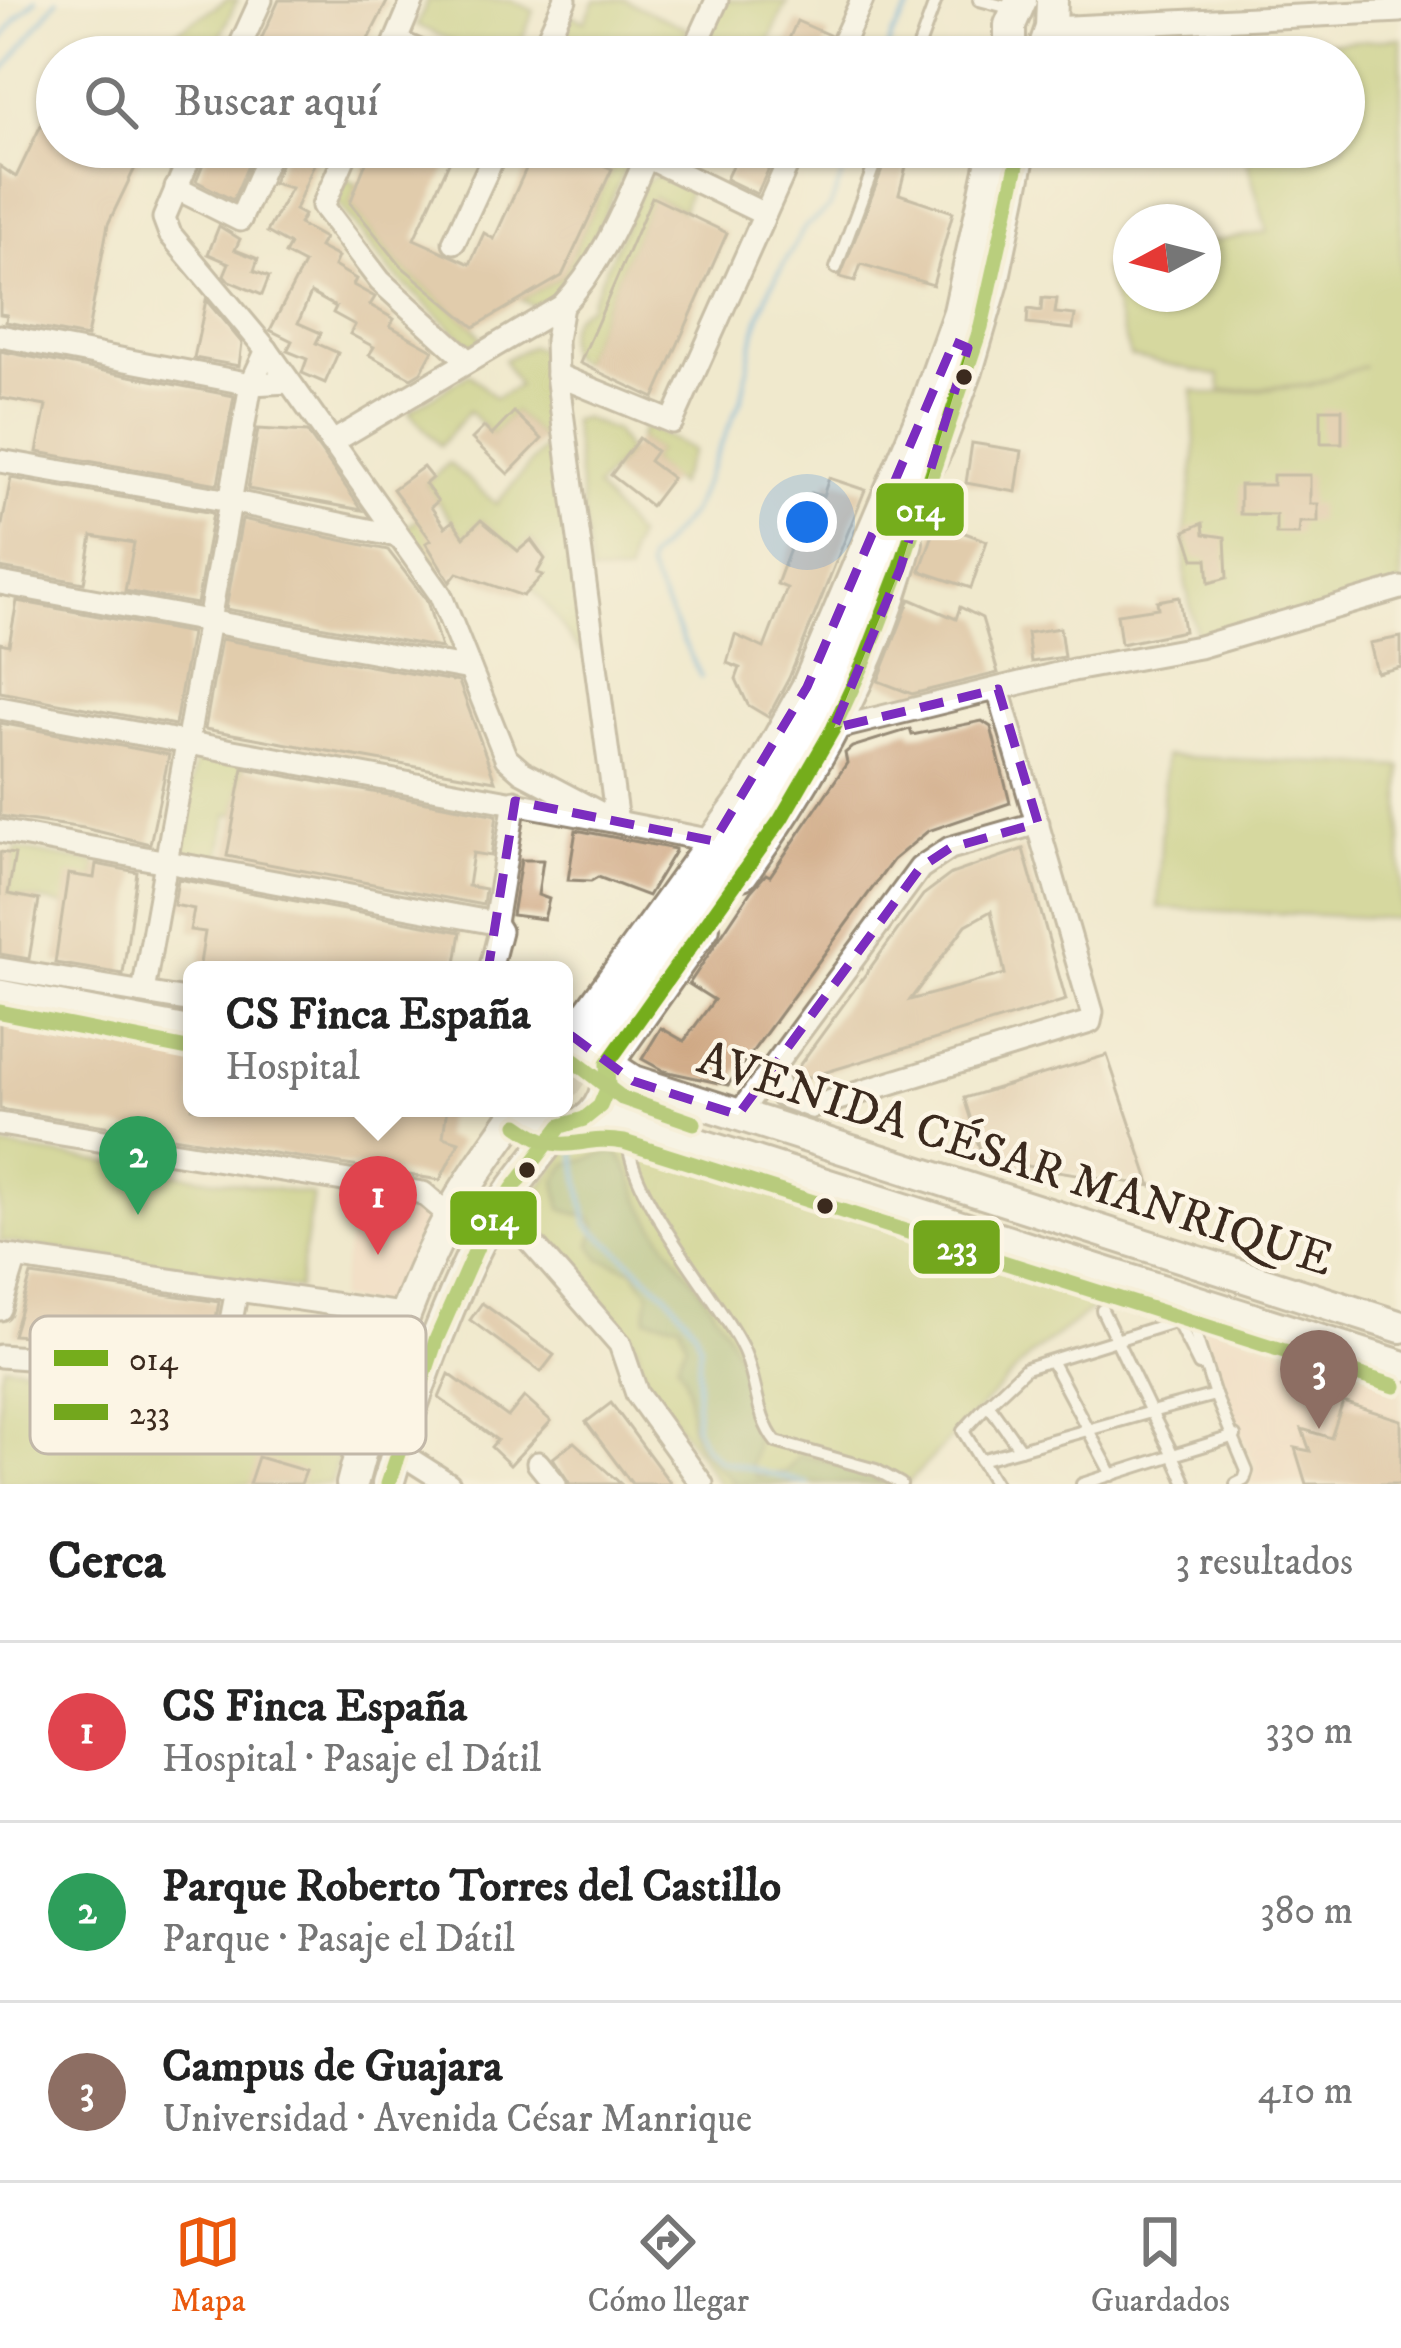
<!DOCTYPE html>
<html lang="es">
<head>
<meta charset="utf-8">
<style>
	body { margin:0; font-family:"IM FELL DW Pica",serif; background:#f2f2f2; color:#222 }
	.compass { position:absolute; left:1113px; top:204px; width:108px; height:108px; border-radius:50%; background:#fff; box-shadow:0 3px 9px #0004; rotate:263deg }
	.you { position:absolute; left:807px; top:522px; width:42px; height:42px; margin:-30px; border:9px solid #fff; border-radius:50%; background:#1a73e8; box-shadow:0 0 0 18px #1a73e833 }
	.badge { display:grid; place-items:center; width:78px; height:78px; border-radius:50%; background:#ea580c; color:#fff; font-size:39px; font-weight:700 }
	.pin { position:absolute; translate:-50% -99px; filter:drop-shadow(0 3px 6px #0008) }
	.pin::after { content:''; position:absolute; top:63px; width:42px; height:36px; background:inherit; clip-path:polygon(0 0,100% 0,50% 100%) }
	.popup { position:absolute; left:183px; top:961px; width:390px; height:156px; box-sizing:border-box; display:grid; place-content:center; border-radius:18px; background:#fff; filter:drop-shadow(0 3px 9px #0005); font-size:39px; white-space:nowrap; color:#767676 }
	.popup b { font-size:45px; color:#222 }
	.popup::after { content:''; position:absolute; left:50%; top:100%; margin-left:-24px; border:24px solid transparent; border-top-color:#fff }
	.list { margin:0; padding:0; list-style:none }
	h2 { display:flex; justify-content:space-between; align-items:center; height:156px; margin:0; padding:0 48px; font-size:51px }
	h2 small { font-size:39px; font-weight:400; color:#767676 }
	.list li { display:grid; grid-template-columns:78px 1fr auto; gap:36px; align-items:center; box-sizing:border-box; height:180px; padding:0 48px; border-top:3px solid #e0e0e0 }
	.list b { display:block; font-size:45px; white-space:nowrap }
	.list p { margin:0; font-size:39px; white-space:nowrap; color:#767676 }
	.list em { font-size:39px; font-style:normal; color:#767676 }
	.icon { flex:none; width:66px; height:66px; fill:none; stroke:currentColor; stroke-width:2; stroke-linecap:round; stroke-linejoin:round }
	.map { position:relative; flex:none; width:1401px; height:1484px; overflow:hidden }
	.search { position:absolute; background:#fff; box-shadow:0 3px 9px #0004; left:36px; right:36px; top:36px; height:132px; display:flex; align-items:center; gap:30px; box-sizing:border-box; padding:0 42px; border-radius:66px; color:#767676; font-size:45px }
	.sheet { height:696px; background:#fff }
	nav { display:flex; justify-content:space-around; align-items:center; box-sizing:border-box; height:168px; border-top:3px solid #e0e0e0; background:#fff; font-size:33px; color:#767676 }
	nav a { display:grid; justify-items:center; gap:6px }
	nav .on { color:#ea580c }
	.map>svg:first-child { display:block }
</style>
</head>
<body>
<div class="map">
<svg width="1401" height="1484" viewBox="0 0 1401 1484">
	<rect width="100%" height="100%" fill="#fcf5e5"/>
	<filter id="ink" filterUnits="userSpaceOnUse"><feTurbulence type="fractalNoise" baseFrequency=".00833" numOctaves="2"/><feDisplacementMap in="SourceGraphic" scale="24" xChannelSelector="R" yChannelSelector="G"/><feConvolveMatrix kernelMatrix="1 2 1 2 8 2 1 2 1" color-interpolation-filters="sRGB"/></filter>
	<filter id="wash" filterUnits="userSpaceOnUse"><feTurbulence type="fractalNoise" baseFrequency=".004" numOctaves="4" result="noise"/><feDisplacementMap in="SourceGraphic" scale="48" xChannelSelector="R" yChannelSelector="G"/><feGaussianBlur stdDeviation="2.7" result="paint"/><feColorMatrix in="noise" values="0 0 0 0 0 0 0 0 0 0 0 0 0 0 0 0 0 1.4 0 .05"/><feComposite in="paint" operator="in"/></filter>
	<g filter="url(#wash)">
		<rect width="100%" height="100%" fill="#f0e9cd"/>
		<g fill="#f3d4be">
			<polygon points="357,1197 432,1211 386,1307 337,1299"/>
			<polygon points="1201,1322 1401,1386 1401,1484 1247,1484 1254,1476 1254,1464 1222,1393"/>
		</g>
		<g fill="#b5c366" stroke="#787642" stroke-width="3">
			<polygon points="227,0 237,0 211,57 121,57 172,34"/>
			<polygon points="428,0 511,0 534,11 514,57 487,57 417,25"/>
			<polygon points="595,0 624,0 688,29 675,57 552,57 571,15 585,21"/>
			<polygon points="717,0 787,2 762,57 753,57 702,32"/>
			<polygon points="1401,38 1401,588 1199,647 1185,581 1185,531 1195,455 1193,390 1208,394 1310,386 1365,366 1310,384 1221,391 1219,376 1130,356 1103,269 1131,261 1131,294 1203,294 1203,243 1267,232 1247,160 1248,147 1344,147 1344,57 1256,57 1256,47"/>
			<polygon points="562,147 598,147 623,159 626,167 576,277 541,309 521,300 562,276 612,169"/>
			<path d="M657,176L689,191L683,210L653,197L580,363L568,355C565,333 567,316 589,306L645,181Z"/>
			<polygon points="346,178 357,184 350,203 401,266 474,327 484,342 477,346 468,343 392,273 336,201"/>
			<path d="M531,346L542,351L589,656C571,648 553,607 531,588L542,576L537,573L545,559L532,540L518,551L481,520L436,568L404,530L416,520L461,533L425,484L449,463L496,504L547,444L514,412L492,435L469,411L440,446L409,412L469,374L495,398L518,386L504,360Z"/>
			<polygon points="583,418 615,431 628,452 596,488 637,537 630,552 628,574 591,574 572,420"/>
			<polygon points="645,426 693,450 677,485 649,461 656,451 639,438"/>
			<polygon points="197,754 244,764 235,814 228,814 220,861 176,854"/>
			<polygon points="1165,756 1401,767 1401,919 1158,908"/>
			<polygon points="16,849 96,863 90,910 8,894"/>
			<polygon points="608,1137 637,1141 844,1213 1114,1293 1032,1354 907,1484 719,1484 643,1376 637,1347 630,1335 527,1214 528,1204 566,1151 582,1149"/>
			<polygon points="0,1146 313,1195 298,1289 0,1241"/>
			<polygon points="4,1365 354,1400 331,1484 0,1484 0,1378"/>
		</g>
		<path fill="#90a95b" stroke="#666a3c" stroke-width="3" d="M615,1151C631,1166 634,1189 644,1208C687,1285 739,1316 751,1410C754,1431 759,1444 751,1464L757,1477L786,1472L799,1455L842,1465L888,1484H737C723,1470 704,1460 695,1441C684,1417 696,1385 677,1364L686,1342L680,1323L646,1318L649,1293L633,1270L601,1259L591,1245L596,1227L592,1219L561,1209L556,1181L567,1164Z"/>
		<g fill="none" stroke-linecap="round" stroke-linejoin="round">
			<g stroke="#65abdb" stroke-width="4.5">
				<polyline points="0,43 15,20 36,0"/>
				<polyline points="885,57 892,35 915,0"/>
				<polyline points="0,75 57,0"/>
				<polyline points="701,677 648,569 649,560 691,513 742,397 755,330 769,290 805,227 830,207 853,147"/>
				<polyline points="574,1149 587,1224 666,1293 694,1328 700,1345 695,1426 704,1446 718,1460 808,1484"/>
			</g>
		</g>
		<g id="blocks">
			<g fill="#cfa884" fill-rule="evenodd">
				<polygon points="279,0 388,0 359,57 253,57"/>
				<polygon points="797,21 829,35 820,57 781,57"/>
				<polygon points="57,92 57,147 145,147 108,224 87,337 6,322 7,315 0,314 0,166 16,177"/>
				<polygon points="210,147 256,147 233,200 196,181"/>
				<polygon points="287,147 321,147 295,210 304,215 299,224 324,238 319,247 338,257 334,266 356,279 353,285 375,297 370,305 394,319 390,326 433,350 421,372 411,378 369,355 374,347 350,334 355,325 333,313 336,307 311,293 298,323 321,333 316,343 338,353 325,383 302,373 307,359 287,351 292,341 270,330 304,264 285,254 290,245 267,232 291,188 273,183"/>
				<polygon points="372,147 456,147 414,239 470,264 484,233 494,239 536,147 562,147 612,169 562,276 474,327 401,266 350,203"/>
				<polygon points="741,147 779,147 757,194 726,179"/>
				<polygon points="891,147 911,147 899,194 953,212 933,285 861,264 855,281 840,277"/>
				<polygon points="652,197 727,233 654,398 580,363"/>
				<polygon points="219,226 240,239 235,250 258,259 254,271 269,277 262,295 229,281 224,275 229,263 208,254"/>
				<polygon points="1042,298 1057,299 1055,313 1075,315 1073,329 1027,324 1028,309 1041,311"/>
				<polygon points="206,300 242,343 239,366 194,358"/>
				<polygon points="0,351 234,396 218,484 37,452 46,406 0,398"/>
				<rect x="1321" y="409" width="21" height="34"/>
				<polygon points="514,412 542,439 508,474 472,439 484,427 492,435"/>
				<polygon points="258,429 307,432 362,510 248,489"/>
				<polygon points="639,438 656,451 649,461 672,478 651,506 611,475"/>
				<polygon points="972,443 1022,451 1016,492 966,483"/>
				<polygon points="423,467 432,478 425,484 438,501 431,507 445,527 453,521 464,537 481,520 518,551 531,540 545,559 537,573 543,575 523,596 457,573 450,582 426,543 431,540 393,489"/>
				<polygon points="1273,475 1310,475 1310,504 1318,504 1318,522 1300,522 1299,534 1276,534 1276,515 1240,514 1240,485 1273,485"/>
				<polygon points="11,478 213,513 197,604 125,591 134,543 92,536 84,583 0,568 0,535"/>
				<polygon points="829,478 865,490 789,678 768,717 748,705 736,679 740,668 727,663 735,635 764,648 787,588 777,584 811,493 823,496"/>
				<polygon points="242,519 388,550 427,601 441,648 226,609"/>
				<polygon points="937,523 987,541 971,588 920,571"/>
				<polygon points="1203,523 1204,534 1225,537 1227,578 1209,583 1207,559 1194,559 1185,531"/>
				<polygon points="1179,597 1184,631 1121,644 1117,614 1158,608 1157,601"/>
				<polygon points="910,599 956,619 960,607 982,618 998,673 912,694 878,681"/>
				<polygon points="17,601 191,633 175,725 0,692 0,643 9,645"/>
				<polygon points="1060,628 1064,657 1031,662 1027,633"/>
				<polygon points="1401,637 1401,667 1377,673 1370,643"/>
				<polygon points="221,639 459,682 495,781 205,729"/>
				<polygon points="982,721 991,727 1010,803 928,831 893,860 728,1085 664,1071 642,1059 661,1028 684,1041 714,1000 689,984 751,891 766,874 770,876 847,763 845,753 852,747 910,729 912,735"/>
				<polygon points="0,723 169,755 150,844 84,828 0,816"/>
				<polygon points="243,768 497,815 491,856 473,853 468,886 485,889 483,905 227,856"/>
				<polygon points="576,830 675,849 675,851 648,896 598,877 591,881 568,880"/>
				<path d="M1023,849L1066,1000L793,1082L796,1070L923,895L951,874ZM991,911L1005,974L910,1000L966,925Z"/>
				<polygon points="0,852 15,854 8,894 39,900 29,959 0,954"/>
				<polygon points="521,860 543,860 538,895 549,899 544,919 512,915"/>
				<polygon points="96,864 137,872 123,974 55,963 68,874 94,878"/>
				<polygon points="178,879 461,932 455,970 199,970 205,932 190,930 194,909 174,905"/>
				<polygon points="0,1007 57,1022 54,1033 65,1035 92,1033 93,1025 192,1043 192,1108 447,1108 443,1137 459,1142 440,1180 0,1109"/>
				<polygon points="1107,1055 1151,1186 983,1159 964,1098"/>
				<polygon points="31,1275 219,1302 210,1351 13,1335"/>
				<polygon points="482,1303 554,1355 541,1372 470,1320"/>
				<polygon points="449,1374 508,1417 524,1397 551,1421 510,1465 491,1447 497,1440 439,1398"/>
				<polygon points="1343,1402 1401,1420 1401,1484 1306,1484 1295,1448 1310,1451 1302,1429 1331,1438"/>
				<polygon points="611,1403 671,1484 632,1484 591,1429 586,1422"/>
				<polygon points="574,1442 621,1484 570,1484 553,1458"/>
				<polygon points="258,1457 306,1471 301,1484 249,1484"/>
			</g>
		</g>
	</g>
	<g filter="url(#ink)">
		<use href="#blocks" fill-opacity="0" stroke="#968a76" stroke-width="3"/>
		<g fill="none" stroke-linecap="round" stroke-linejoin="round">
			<polyline stroke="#ccc3aa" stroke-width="30" stroke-dasharray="30 15" stroke-linecap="butt" points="564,1086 607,1028"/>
			<g stroke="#968a76" stroke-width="16">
				<g id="lane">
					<polyline points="979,0 1002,6 1012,14"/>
					<polyline points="915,57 936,0"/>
					<polyline points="836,268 881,147"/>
					<path d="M628,1125C618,1186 714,1290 742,1347C757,1376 755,1417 776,1442L876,1470L901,1484"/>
					<polyline points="1186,1305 1215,1395 1247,1471 1244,1480 1236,1484"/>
					<polyline points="1102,1310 1151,1412 1215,1395"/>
					<polyline points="1052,1362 1112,1475"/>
					<polyline points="988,1404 1026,1368 1177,1321 1199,1365 1205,1364"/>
					<polyline points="980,1460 1020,1449"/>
					<polyline points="995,1484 963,1431 988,1404 1020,1449 1151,1412 1173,1455 1082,1484"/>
					<polyline points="1186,1484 1173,1455 1235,1436"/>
				</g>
			</g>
			<g stroke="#968a76" stroke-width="27">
				<g id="street">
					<polyline points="1051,28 1401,11"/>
					<polyline points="396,41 433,57"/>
					<polyline points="235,57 261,0"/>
					<polyline points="389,57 413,0"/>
					<polyline points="539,57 565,0"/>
					<polyline points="691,57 717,0"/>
					<polyline points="836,57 862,0"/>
					<polyline points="194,147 164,218 170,234 267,350 440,594 506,758 522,772 617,822 713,841"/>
					<polyline points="349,147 323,206 380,281 467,360"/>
					<polyline points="626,147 764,214"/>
					<polyline points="176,188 240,220 272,147"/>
					<polyline points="454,242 498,147"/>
					<polyline points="0,336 251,384 289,382"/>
					<polyline points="557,375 672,422 795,147"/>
					<path d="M331,443L562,306C605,261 626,203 651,147"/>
					<polyline points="0,461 230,501 397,536"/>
					<polyline points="0,583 470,669"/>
					<polyline points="0,708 617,822 557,375 556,340 562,306"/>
					<polyline points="833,729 1073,670 1199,647 1401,588"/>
					<polyline points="0,831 495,923"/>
					<polyline points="0,969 192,1001"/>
					<polyline points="490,970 500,931 495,923 515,801"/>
					<polyline points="0,991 192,1028"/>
					<polyline points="143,992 251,384 267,350"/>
					<polyline points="772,1069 782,1096 812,1107"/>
					<polyline points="812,1107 1090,1022 1092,1012 998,689"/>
					<polyline points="738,1115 920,868 950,848 1038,823"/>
					<polyline points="0,1124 423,1193 450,1216"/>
					<polyline points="503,1202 508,1216 620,1344 637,1394 702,1484"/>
					<polyline points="0,1255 408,1315"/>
					<polyline points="0,1309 16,1257"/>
					<polyline points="0,1356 221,1372 378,1389"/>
					<polyline points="221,1372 237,1290"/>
					<polyline points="397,1451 449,1484"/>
					<polyline points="538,1463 555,1484"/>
				</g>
			</g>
			<g stroke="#968a76" stroke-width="36">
				<g id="secondary">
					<polyline points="1010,57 1010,25 1021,0"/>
					<polyline points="1041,57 1051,28 1052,0"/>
					<polyline points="919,424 959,312 995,147"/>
					<path d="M742,874C814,774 876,662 907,542"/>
					<polyline points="608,1026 775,790 829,689 875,575 941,440 967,371 993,282 1021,147"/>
					<polyline points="572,1036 750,790 807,687 925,408"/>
					<polyline points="607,1064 633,1081 1401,1327"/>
					<polyline points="607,1064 704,927"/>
					<path d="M530,1108C594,1177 650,1035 564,1037"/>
					<polyline points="594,1115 629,1122 1401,1366"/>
					<path d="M352,1484C376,1393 405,1299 450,1216C470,1178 496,1143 521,1108"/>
					<path d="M388,1484C410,1407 438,1329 472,1256C494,1208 529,1167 561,1126"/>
				</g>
			</g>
			<use href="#lane" stroke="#fff" stroke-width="10"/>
			<use href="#street" stroke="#fff" stroke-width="21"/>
			<use href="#secondary" stroke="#fff" stroke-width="30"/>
			<g stroke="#fcf5e5" stroke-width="24">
				<polyline id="bus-1" points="388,1484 436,1340 481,1238 513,1188 561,1126 584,1119 600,1106 608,1087 607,1064 781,819 833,729 865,660 900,569 981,327 1021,147"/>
			</g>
			<g stroke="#fcf5e5" stroke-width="24">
				<g id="bus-2">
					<polyline points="0,1012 188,1049"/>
					<polyline points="564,1058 574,1061 622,1098 694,1123"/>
					<path d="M518,1125C568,1162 575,1133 624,1142L1395,1386"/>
				</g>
			</g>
			<use href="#bus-1" stroke="#75ad1c" stroke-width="15"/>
			<use href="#bus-2" stroke="#73a71d" stroke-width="15"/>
		</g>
	</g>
	<path d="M0 0H1401V1484H0ZM954,342L968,348L900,569L834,728L998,689L1038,823L950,848L920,868L738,1115L633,1081L572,1036L550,1038L526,1059L496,1057L504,1017L485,989L515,801L714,841L807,687Z" fill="#f0e9cd" fill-opacity=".55" fill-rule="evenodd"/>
	<path fill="none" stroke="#7b2cbf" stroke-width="9" stroke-dasharray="24 15" stroke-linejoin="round" d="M954,342L968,348L900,569L834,728L998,689L1038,823L950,848L920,868L738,1115L633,1081L572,1036L550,1038L526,1059L496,1057L504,1017L485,989L515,801L714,841L807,687Z"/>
	<g fill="#3b2a1e" stroke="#fcf5e5" stroke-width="4.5">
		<circle cx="964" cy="377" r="10"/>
		<circle cx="527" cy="1170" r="10"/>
		<circle cx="825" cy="1206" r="10"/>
	</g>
	<g text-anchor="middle" stroke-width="9" stroke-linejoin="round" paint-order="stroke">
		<g font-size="48" fill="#3b2a1e" stroke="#fcf5e5">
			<text transform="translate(1016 1157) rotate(18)" y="17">AVENIDA CÉSAR MANRIQUE</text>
		</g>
	</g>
	<rect x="30" y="1316" width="396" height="138" rx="18" fill="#fcf5e5" stroke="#c2b8a9" stroke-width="3"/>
	<rect x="54" y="1350" width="54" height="16" fill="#75ad1c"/>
	<rect x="54" y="1404" width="54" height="16" fill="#73a71d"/>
	<g font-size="33" fill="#3b2a1e">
		<text x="129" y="1370">014</text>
		<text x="129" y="1424">233</text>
	</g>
	<g stroke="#fcf5e5" stroke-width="4.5">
		<rect x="874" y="481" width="92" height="57" rx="12" fill="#75ad1c"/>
		<rect x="448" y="1189" width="91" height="58" rx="12" fill="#75ad1c"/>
		<rect x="911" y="1218" width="91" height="58" rx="12" fill="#73a71d"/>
	</g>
	<g font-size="33" text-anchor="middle" font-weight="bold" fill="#fff">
		<text x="920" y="521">014</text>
		<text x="494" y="1230">014</text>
		<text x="957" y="1259">233</text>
	</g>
</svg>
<svg class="compass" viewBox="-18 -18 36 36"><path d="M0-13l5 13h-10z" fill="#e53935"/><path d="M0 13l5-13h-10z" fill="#767676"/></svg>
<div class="you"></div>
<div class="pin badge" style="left:378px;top:1255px;background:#e0444e">1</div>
<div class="popup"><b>CS Finca España</b>Hospital</div>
<div class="pin badge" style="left:138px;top:1215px;background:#2e9e5b">2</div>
<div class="pin badge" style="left:1319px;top:1429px;background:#8d6e63">3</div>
<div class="search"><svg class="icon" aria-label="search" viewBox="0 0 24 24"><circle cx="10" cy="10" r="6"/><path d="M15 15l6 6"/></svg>Buscar aquí</div>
</div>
<section class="sheet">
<h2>Cerca<small>3 resultados</small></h2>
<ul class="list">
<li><span class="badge" style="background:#e0444e">1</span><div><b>CS Finca España</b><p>Hospital · Pasaje el Dátil</p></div><em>330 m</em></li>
<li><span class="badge" style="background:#2e9e5b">2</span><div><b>Parque Roberto Torres del Castillo</b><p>Parque · Pasaje el Dátil</p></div><em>380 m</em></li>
<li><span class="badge" style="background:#8d6e63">3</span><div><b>Campus de Guajara</b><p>Universidad · Avenida César Manrique</p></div><em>410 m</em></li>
</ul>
</section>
<nav>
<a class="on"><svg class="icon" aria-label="map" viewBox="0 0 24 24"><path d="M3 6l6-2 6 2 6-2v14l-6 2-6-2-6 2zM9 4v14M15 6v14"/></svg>Mapa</a>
<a><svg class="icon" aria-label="directions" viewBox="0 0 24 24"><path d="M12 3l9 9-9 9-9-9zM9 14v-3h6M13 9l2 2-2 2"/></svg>Cómo llegar</a>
<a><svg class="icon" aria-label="saved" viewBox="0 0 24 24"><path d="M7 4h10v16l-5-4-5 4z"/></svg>Guardados</a>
</nav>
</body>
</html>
